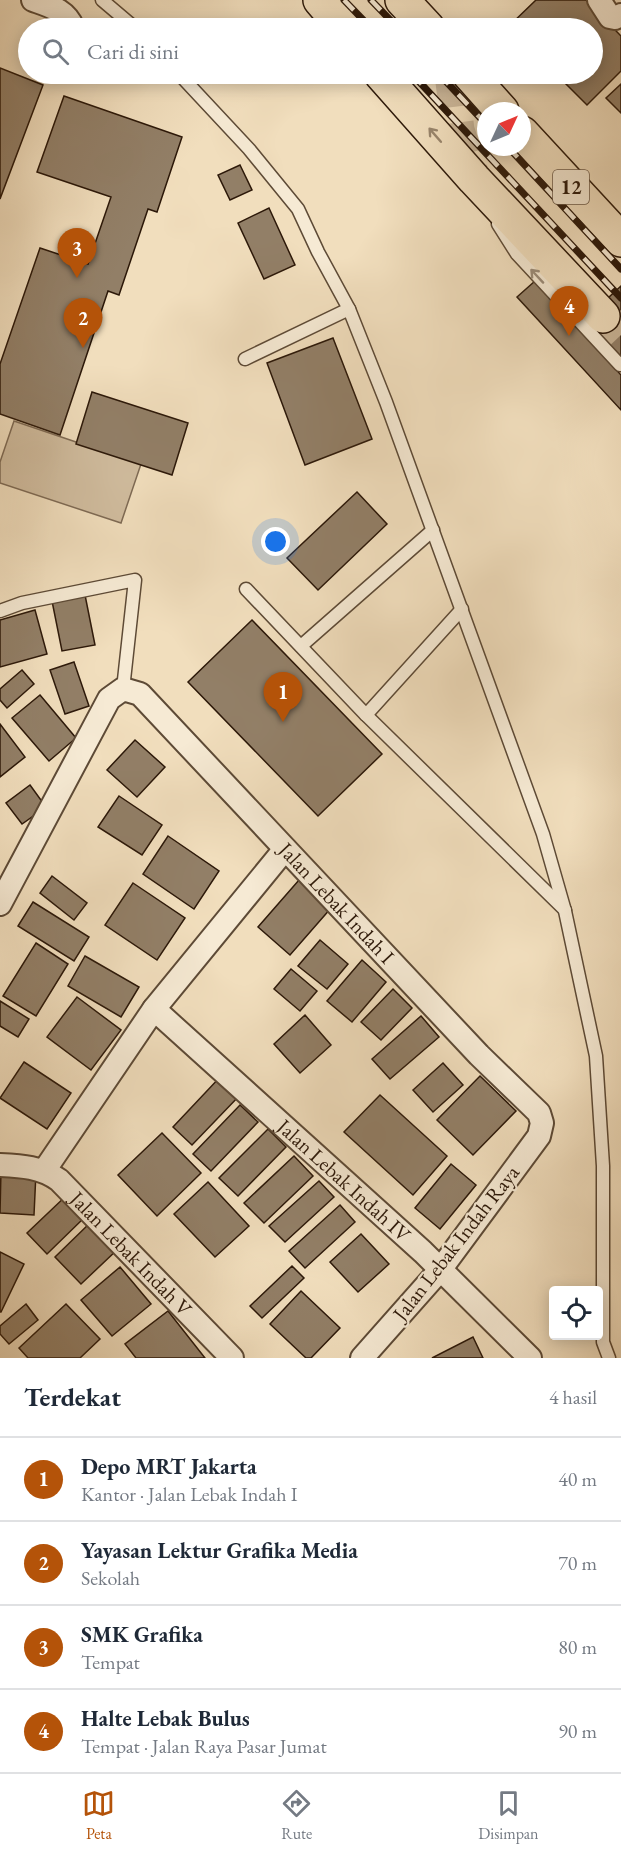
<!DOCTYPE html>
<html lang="id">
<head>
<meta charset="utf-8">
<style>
	body { margin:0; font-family:"EB Garamond",serif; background:#f2f2f3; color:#1f2937 }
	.controls { position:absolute; right:18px; bottom:18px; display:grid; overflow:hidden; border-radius:6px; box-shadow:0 3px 15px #0003 }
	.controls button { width:54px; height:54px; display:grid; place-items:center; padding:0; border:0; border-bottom:2px solid #e0e1e3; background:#fff; color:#1f2937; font:30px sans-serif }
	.compass { position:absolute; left:477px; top:102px; width:54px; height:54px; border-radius:50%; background:#fff; box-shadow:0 3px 15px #0003; rotate:46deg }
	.you { position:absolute; left:276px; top:542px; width:21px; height:21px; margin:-15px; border:4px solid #fff; border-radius:50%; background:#1a73e8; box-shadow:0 0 0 9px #1a73e833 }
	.badge { display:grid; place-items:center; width:39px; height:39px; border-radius:50%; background:#b45309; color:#fff; font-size:20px; font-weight:700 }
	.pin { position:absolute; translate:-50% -50px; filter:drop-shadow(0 2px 3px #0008) }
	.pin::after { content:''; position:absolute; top:32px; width:21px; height:18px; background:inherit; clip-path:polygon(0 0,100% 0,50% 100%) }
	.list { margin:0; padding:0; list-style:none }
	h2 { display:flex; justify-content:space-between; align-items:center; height:78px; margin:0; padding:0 24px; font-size:26px }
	h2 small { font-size:20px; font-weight:400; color:#747a83 }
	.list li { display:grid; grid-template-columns:39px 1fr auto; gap:18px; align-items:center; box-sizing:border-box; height:84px; padding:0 24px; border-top:2px solid #e0e1e3 }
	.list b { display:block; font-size:22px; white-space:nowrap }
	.list p { margin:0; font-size:20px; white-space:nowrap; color:#747a83 }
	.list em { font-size:20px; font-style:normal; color:#747a83 }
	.icon { flex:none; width:33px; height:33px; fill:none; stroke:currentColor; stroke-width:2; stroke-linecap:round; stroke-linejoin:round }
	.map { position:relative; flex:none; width:621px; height:1358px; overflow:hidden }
	.search { position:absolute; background:#fff; box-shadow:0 3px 15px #0003; left:18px; right:18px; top:18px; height:66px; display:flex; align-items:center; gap:15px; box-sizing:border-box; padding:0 21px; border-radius:33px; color:#747a83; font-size:22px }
	.sheet { height:414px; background:#fff }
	nav { display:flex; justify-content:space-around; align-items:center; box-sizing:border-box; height:84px; border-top:2px solid #e0e1e3; background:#fff; font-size:16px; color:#747a83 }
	nav a { display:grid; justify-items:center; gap:3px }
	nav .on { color:#b45309 }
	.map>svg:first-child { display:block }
</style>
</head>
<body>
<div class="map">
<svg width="621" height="1358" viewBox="0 0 621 1358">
	<rect width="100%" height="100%" fill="#f1debd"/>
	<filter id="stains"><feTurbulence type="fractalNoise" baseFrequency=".00333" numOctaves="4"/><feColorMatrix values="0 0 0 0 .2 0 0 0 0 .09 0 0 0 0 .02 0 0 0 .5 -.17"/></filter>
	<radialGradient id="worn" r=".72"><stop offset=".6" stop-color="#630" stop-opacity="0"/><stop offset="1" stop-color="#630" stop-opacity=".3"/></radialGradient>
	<polygon fill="#d0bc9e" stroke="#7e6a54" stroke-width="1.5" points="14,421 141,464 121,523 0,483 0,462"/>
	<g fill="#927f67" stroke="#2c1809" stroke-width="1.5">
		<polygon points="536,0 586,0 621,36 621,71 587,105 556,74 592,74 592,28 512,28 509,26"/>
		<polygon points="0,68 43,85 0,199"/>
		<polygon points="621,84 621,113 606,98"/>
		<polygon points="64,96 182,137 157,212 148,209 119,295 108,291 60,435 0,414 0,364 40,248 88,264 111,197 37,172"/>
		<polygon points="240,165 252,190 230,200 218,175"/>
		<polygon points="269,208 295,265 264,279 238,223"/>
		<polygon points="535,281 621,375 621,410 517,297"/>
		<polygon points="621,286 621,360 584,320"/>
		<polygon points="333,338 372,439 305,465 267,363"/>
		<polygon points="92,392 188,423 172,475 76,444"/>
		<polygon points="357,492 387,524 318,590 287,558"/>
		<polygon points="85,595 95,645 62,651 52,601"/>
		<polygon points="35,610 47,654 0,667 0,620"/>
		<polygon points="252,620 382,754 318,816 188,682"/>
		<polygon points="74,662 89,706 65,714 50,670"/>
		<polygon points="22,670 34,684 7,708 0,700 0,689"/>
		<polygon points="40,695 76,738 49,761 12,718"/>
		<polygon points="0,724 25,757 0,777"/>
		<polygon points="135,740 165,767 137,797 107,770"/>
		<polygon points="30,785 46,807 22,824 6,803"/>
		<polygon points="119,796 162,825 142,855 98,827"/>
		<polygon points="168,836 219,871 194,909 143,874"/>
		<polygon points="52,876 87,903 74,920 40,893"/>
		<polygon points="299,880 331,908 290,955 258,927"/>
		<polygon points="133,883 185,918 157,960 105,925"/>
		<polygon points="33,902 89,937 74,961 18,926"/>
		<polygon points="320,940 348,964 327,989 298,966"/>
		<polygon points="36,943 68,964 36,1016 3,996"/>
		<polygon points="85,956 139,987 121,1017 68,986"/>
		<polygon points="362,960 386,982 352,1022 327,1001"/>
		<polygon points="291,969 317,991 300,1011 274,989"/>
		<polygon points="393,989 412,1008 381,1040 361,1022"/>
		<polygon points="77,997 121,1030 91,1070 47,1037"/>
		<polygon points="0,1001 29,1019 18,1037 0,1026"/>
		<polygon points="305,1015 331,1045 300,1073 274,1044"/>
		<polygon points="421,1016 439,1037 390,1079 372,1059"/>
		<polygon points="24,1062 71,1093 47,1129 0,1098"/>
		<polygon points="443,1063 463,1085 433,1112 413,1090"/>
		<polygon points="221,1076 240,1095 192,1145 173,1127"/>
		<polygon points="480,1076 516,1111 473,1155 437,1120"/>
		<polygon points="380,1095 447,1156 413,1195 344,1132"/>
		<polygon points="240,1105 258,1122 211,1171 193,1154"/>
		<polygon points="268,1129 286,1147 238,1196 219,1178"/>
		<polygon points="162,1133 201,1173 157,1216 118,1175"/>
		<polygon points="294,1156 313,1176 264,1223 244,1203"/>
		<polygon points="451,1164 476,1185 440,1229 415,1208"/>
		<polygon points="1,1170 36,1172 34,1215 0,1213"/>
		<polygon points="319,1181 334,1197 285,1242 269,1226"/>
		<polygon points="208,1182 249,1226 215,1257 174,1214"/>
		<polygon points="68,1194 88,1214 47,1254 27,1233"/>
		<polygon points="340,1205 355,1222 305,1268 289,1251"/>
		<polygon points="92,1221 119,1248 81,1284 55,1257"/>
		<polygon points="361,1234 389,1264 358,1292 330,1262"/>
		<polygon points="0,1252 24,1264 1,1312 0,1312"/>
		<polygon points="292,1266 304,1278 262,1318 250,1306"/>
		<polygon points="120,1267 151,1304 112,1336 81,1300"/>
		<polygon points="301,1291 340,1328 311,1358 306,1358 270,1324"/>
		<polygon points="26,1304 38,1320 9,1344 0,1334 0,1326"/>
		<polygon points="66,1304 100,1339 80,1358 28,1358 19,1348"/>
		<polygon points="168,1311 205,1358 136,1358 125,1344"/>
		<polygon points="473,1337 483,1358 432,1358"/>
	</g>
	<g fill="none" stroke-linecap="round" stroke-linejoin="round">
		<g stroke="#cab699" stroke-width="33" stroke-dasharray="33 16" stroke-linecap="butt">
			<polyline points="451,74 458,130 474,179"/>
			<polyline points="603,316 621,335"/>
		</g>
		<g stroke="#5d4a36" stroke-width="15">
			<g id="service">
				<polyline points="102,0 135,28"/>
				<polyline points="179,74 249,149 298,209 318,252 349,309 386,402 543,834 565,911 596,1056 603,1166 603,1342 609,1358"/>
				<polyline points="498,224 517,254 620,365"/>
				<polyline points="245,359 349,309"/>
				<polyline points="246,589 366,715 565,910"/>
				<polyline points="0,611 22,603 135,580 123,689"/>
				<polyline points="301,646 433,530"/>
				<polyline points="366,715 462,609"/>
			</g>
		</g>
		<g stroke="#5d4a36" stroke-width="26">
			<g id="minor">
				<path d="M33,0C50,6 66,10 73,28"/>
				<polyline points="599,0 610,17 615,18 621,15"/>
				<path id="s1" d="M0,904L109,699L123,689L140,694L479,1055L539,1113L542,1123L539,1136L440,1270L362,1358"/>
				<path id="s2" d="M154,1009L423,1252L530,1358"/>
				<path id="s3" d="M0,1165C22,1166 41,1167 59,1180L232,1358"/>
				<polyline points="44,1171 154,1009 285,849"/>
			</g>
		</g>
		<g stroke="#2c1809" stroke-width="36">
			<g id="trunk">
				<polyline points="320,0 344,28"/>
				<polyline points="402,0 428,28"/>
				<polyline points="381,74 474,179 603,316"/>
				<polyline points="469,74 502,111"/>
				<polyline points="522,133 621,240"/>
			</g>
		</g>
		<use href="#service" stroke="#f6ead4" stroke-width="12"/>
		<use href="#minor" stroke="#f6ead4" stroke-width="22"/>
		<use href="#trunk" stroke="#f1debd" stroke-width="33"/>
		<g stroke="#2c1809" stroke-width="7">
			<g id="rail">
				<polyline points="344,0 371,28"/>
				<polyline points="371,0 398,28"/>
				<polyline points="412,74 621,298"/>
				<polyline points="439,74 486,124"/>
				<polyline points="508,147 621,269"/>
			</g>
		</g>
		<use href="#rail" stroke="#f6ead4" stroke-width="4.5" stroke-dasharray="14" stroke-linecap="butt"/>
	</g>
	<defs><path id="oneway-shaft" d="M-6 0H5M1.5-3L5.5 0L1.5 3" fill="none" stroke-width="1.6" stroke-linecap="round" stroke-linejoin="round" transform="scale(1.5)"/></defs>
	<use stroke="#98856c" href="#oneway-shaft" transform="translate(435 135) rotate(-131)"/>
	<use stroke="#9b8c79" href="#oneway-shaft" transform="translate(537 276) rotate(-133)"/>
	<g text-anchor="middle" stroke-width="4.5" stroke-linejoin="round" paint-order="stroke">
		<rect fill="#f6ead4" stroke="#695746" stroke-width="1.5" x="553" y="170" width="36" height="34" rx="4.5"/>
		<g font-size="20" font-weight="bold" fill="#2c1809">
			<text x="571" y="194">12</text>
		</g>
		<g font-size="21" fill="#2c1809" stroke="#f6ead4">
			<text dy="7" stroke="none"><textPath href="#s1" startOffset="554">Jalan Lebak Indah I</textPath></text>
			<text dy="7" stroke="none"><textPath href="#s2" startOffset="256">Jalan Lebak Indah IV</textPath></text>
			<text transform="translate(456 1243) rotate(-52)" y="7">Jalan Lebak Indah Raya</text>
			<text dy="7" stroke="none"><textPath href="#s3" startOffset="165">Jalan Lebak Indah V</textPath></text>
		</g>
	</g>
	<rect width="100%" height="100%" filter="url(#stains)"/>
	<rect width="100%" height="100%" fill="url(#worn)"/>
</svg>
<div class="controls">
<button><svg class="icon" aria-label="locate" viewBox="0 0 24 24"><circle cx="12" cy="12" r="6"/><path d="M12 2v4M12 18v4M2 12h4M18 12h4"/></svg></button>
</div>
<svg class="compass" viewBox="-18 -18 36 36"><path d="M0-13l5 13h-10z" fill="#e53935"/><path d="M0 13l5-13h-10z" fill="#747a83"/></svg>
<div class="you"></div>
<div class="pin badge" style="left:283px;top:722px">1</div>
<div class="pin badge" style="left:83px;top:348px">2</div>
<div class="pin badge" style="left:77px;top:278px">3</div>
<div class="pin badge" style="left:569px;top:336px">4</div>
<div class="search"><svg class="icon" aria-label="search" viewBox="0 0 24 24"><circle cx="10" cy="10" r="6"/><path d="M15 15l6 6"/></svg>Cari di sini</div>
</div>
<section class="sheet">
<h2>Terdekat<small>4 hasil</small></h2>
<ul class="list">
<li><span class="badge">1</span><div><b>Depo MRT Jakarta</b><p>Kantor · Jalan Lebak Indah I</p></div><em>40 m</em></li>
<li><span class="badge">2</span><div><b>Yayasan Lektur Grafika Media</b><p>Sekolah</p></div><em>70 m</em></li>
<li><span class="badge">3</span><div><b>SMK Grafika</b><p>Tempat</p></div><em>80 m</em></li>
<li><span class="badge">4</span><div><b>Halte Lebak Bulus</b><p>Tempat · Jalan Raya Pasar Jumat</p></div><em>90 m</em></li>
</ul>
</section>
<nav>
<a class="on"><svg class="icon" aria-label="map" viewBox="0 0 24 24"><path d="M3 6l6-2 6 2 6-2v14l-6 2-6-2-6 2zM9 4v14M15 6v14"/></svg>Peta</a>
<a><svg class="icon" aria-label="directions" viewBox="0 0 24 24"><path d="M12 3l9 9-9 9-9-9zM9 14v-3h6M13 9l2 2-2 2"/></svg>Rute</a>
<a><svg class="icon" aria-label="saved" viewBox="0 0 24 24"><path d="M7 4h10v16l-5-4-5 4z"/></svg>Disimpan</a>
</nav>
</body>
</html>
